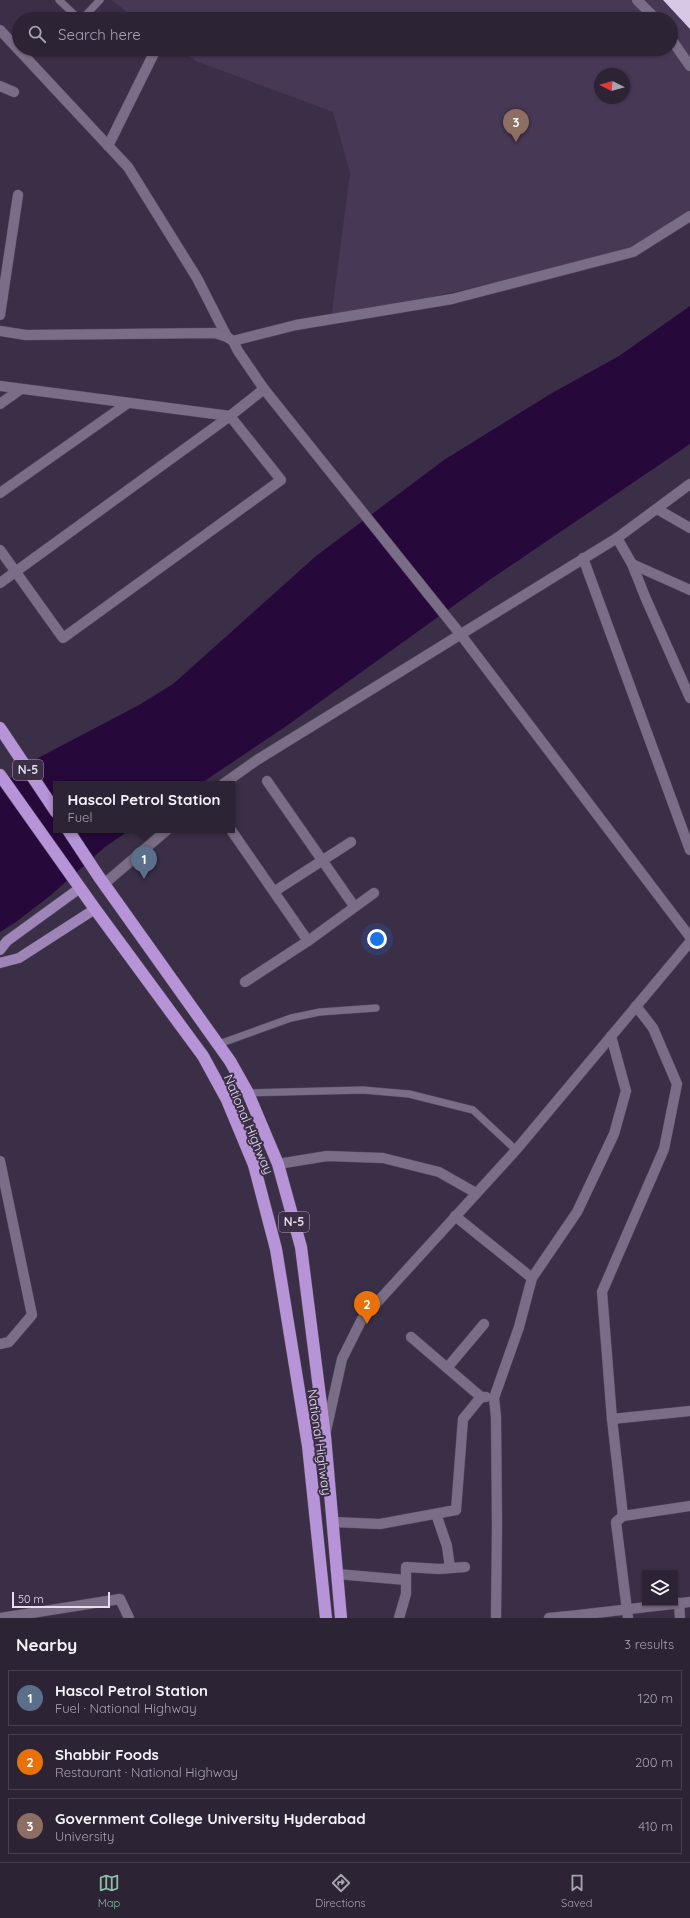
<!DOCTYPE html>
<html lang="en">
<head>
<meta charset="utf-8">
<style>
	body { margin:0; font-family:Quicksand,sans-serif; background:#342b3d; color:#f1f3f6 }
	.controls { position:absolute; right:12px; bottom:12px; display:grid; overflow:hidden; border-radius:0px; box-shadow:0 1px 3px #0004 }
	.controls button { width:36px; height:36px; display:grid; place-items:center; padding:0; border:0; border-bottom:1px solid #484050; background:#2c2335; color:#f1f3f6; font:20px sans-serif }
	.compass { position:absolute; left:594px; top:68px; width:36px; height:36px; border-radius:50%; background:#2c2335; box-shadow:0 1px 3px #0004; rotate:276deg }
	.scale { position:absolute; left:12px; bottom:10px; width:98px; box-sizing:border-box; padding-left:4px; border:2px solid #e4ddec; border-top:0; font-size:11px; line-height:14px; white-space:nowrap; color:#e4ddec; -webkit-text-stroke:3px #3b2f47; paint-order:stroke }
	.you { position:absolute; left:377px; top:939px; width:14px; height:14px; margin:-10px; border:3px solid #fff; border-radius:50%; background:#1a73e8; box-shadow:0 0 0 6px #1a73e833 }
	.badge { display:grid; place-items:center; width:26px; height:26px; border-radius:50%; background:#8abfa5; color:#fff; font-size:13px; font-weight:700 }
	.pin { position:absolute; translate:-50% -33px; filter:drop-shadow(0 1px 2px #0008) }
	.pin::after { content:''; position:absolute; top:21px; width:14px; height:12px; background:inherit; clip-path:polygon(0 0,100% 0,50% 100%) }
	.popup { position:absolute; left:53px; top:781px; width:182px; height:52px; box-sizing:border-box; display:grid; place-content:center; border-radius:0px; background:#2c2335; filter:drop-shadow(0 1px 3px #0005); font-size:13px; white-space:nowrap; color:#a6a4ad }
	.popup b { font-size:15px; color:#f1f3f6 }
	.popup::after { content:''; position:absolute; left:50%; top:100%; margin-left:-8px; border:8px solid transparent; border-top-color:#2c2335 }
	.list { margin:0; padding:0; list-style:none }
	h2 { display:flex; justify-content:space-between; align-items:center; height:52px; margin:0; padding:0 16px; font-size:17px }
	h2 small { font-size:13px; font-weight:400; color:#a6a4ad }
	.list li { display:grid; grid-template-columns:26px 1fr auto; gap:12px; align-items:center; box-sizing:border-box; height:56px; margin:0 8px 8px; padding:0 8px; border:1px solid #484050; border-radius:0px }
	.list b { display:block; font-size:15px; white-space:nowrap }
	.list p { margin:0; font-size:13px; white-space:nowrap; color:#a6a4ad }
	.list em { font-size:13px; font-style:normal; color:#a6a4ad }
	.icon { flex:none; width:22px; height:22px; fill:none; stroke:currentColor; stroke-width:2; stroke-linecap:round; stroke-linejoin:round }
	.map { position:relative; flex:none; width:690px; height:1618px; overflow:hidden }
	.search { position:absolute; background:#2c2335; box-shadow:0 1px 3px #0004; left:12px; right:12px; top:12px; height:44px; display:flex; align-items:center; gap:10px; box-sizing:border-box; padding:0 14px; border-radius:22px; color:#a6a4ad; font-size:15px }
	.sheet { height:244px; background:#2c2335 }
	nav { display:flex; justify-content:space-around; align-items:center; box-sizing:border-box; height:56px; border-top:1px solid #484050; background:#2c2335; font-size:11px; color:#a6a4ad }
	nav a { display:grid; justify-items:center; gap:2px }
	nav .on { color:#8abfa5 }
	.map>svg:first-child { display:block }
</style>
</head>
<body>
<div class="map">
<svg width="690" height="1618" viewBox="0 0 690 1618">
	<rect width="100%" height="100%" fill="#3b2f47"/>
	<path fill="#473855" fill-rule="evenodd" d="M111,0H690V216L633,252L331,319L350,173L333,112L196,61L180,49H671V19H137ZM600,74H624V98H600Z"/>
	<polygon fill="#27083b" points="690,306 690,444 488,581 285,727 200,784 56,784 56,830 130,830 105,847 51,895 16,922 0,932 0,786 40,757 139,705 173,684 316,556 444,460 552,393 619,356"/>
	<polygon fill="#d7c8e6" points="663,0 690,0 690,29"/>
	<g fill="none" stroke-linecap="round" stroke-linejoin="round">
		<g stroke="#544a5e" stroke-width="8">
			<g id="lane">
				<polyline points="59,0 79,19"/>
				<polyline points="82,19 100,0"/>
				<polyline points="219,1044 291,1018 320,1012 376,1008"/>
				<polyline points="248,1093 363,1090 409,1094 473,1110 516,1150"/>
			</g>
		</g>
		<g stroke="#544a5e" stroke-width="11">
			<g id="street">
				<polyline points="637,0 656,19"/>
				<polyline points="0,30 128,167 197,278 227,337"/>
				<polyline points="671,39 690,66"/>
				<polyline points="0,86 14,92"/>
				<polyline points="108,146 156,49"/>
				<polyline points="0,315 18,195"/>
				<polyline points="0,386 230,416 281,480 63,638 0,550"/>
				<polyline points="0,404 21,389"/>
				<polyline points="0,493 128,403"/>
				<polyline points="617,538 632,564 646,599 690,698"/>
				<polyline points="632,564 690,590"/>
				<polyline points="0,583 230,416 264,389"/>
				<polyline points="267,781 354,906"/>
				<polyline points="231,830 308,941"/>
				<polyline points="275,891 351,842"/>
				<polyline points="245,982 308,941 374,893"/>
				<polyline points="0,1161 32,1315 9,1342 0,1344"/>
				<polyline points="278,1164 327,1156 383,1158 439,1172 476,1193"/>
				<polyline points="455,1216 532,1278"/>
				<polyline points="411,1337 481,1397 486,1397"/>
				<polyline points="447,1368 484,1324"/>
				<polyline points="612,1419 690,1411"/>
				<polyline points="436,1514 447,1546 450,1568"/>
				<polyline points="623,1516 612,1419 602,1292 664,1149 677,1084 653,1028 636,1006"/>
				<polyline points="333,1522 380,1524 456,1510 463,1419 481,1397"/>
				<polyline points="337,1574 406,1580"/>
				<polyline points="679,1603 680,1618"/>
				<polyline points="0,1618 120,1599 129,1618"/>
				<polyline points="399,1618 406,1594 406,1567 439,1569 465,1567"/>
				<polyline points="496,1618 497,1526 496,1417 494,1398 519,1327 532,1278 577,1212 614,1134 626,1091 611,1036"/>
				<polyline points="549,1618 579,1615 579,1618"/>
				<polyline points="628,1618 616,1522 623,1516 690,1506"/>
			</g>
		</g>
		<g stroke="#544a5e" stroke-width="11">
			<g id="secondary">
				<polyline points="0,331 26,335 215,333 227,337 233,341 238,351 264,389 461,635 690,937"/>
				<polyline points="233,341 296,325 452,299 633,252 690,216"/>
				<polyline points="657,509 690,528"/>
				<polyline points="583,558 690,850"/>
				<polyline points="223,784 257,760 617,538 690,484"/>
				<polyline points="104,884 167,830"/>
				<polyline points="326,1431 342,1359 362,1319 516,1150 690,942"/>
				<polyline points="579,1615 690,1602"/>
			</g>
		</g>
		<g stroke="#544a5e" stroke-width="11">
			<g id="primary">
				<polyline points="0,950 7,941 80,888"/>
				<polyline points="0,963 19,958 95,909"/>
			</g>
		</g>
		<g stroke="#544a5e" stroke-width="13">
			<g id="highway">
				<polyline points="0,728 56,812"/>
				<polyline points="0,775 95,909 203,1056 227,1100 254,1165 276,1249 308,1446 326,1618"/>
				<polyline points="68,830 99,877 230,1061 248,1093 278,1164 301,1247 325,1436 341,1618"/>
			</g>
		</g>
		<use href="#lane" stroke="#7a6d87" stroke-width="7"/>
		<use href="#street" stroke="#7a6d87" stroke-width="10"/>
		<use href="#secondary" stroke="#7a6d87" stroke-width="10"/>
		<use href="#primary" stroke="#9f84b8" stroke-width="10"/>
		<use href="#highway" stroke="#b793d8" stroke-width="12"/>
	</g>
	<g text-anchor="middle" stroke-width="4" stroke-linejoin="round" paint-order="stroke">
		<g fill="#3b2f47" stroke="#b1a9ba" stroke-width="1">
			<rect x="13" y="760" width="30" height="20" rx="3"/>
			<rect x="279" y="1212" width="30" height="20" rx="3"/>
		</g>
		<g font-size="12" font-weight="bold" fill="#e4ddec">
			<text x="28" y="774">N-5</text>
			<text x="294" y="1226">N-5</text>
		</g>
		<g font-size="13" fill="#e4ddec" stroke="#3b2f47">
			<text transform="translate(249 1124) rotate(67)" y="5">National Highway</text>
			<text transform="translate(320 1442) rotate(82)" y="5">National Highway</text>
		</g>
	</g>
</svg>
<div class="controls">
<button><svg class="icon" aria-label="layers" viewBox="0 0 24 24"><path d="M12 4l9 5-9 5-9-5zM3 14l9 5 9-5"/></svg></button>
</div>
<svg class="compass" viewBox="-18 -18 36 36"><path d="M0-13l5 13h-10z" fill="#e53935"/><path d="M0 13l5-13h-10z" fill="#a6a4ad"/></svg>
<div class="scale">50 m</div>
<div class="you"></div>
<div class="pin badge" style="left:144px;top:879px;background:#5c6f8a">1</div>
<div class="popup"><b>Hascol Petrol Station</b>Fuel</div>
<div class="pin badge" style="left:367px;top:1324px;background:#e8710a">2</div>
<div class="pin badge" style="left:516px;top:142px;background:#8d6e63">3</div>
<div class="search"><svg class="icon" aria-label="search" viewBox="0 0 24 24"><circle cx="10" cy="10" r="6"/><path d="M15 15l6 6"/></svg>Search here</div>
</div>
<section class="sheet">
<h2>Nearby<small>3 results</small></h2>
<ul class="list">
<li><span class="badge" style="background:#5c6f8a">1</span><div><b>Hascol Petrol Station</b><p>Fuel · National Highway</p></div><em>120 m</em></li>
<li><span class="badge" style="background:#e8710a">2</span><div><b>Shabbir Foods</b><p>Restaurant · National Highway</p></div><em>200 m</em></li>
<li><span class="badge" style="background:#8d6e63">3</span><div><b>Government College University Hyderabad</b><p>University</p></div><em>410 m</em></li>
</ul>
</section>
<nav>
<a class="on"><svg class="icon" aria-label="map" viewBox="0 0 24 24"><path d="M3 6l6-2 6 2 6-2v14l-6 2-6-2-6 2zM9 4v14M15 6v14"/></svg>Map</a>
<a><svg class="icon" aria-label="directions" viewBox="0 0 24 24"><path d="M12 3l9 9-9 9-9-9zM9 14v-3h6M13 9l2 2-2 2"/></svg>Directions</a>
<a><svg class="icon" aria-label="saved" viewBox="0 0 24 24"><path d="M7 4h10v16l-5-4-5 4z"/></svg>Saved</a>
</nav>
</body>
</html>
